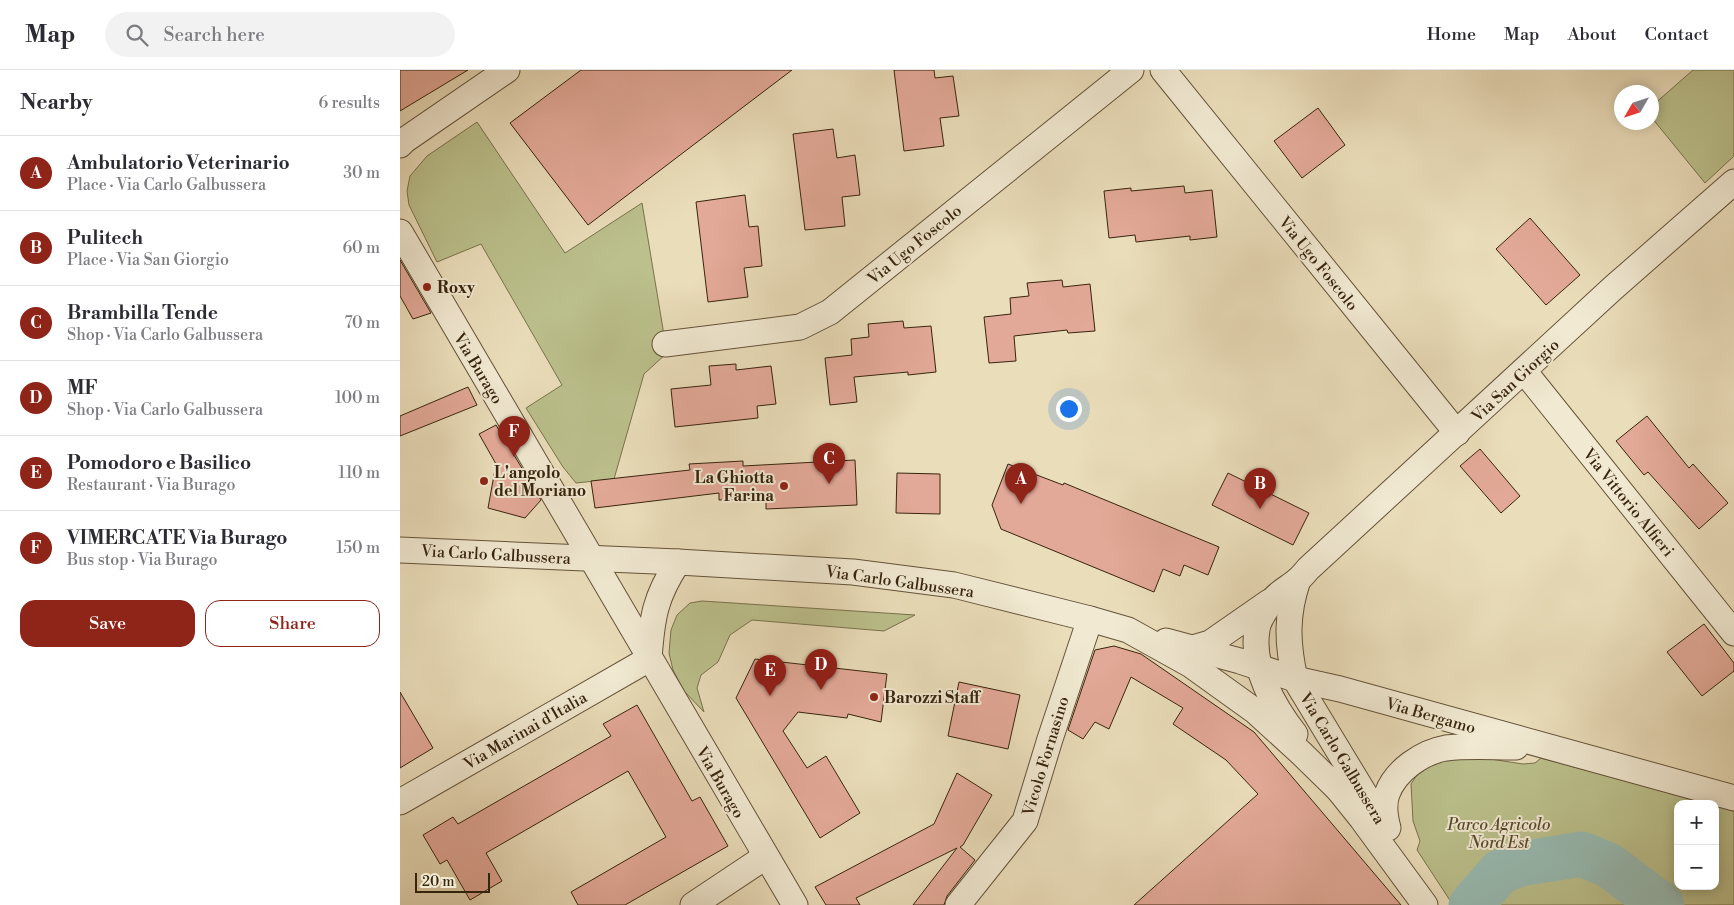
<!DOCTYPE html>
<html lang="en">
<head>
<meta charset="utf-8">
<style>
	body { margin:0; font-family:"Libre Bodoni",serif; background:#f2f2f3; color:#2b2b33 }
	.controls { position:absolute; right:15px; bottom:15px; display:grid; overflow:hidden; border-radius:10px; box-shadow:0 2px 12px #0003 }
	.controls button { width:45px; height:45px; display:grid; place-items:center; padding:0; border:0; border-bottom:1px solid #e1e1e2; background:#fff; color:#2b2b33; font:25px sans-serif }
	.compass { position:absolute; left:1214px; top:15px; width:45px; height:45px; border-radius:50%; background:#fff; box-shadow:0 2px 12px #0003; rotate:231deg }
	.scale { position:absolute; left:15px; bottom:12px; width:75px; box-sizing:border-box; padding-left:5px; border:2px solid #37240d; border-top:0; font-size:14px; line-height:18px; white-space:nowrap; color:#37240d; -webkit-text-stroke:4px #f1e9d2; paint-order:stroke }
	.you { position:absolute; left:668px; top:338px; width:18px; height:18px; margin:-12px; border:4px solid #fff; border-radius:50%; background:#1a73e8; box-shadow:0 0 0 8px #1a73e833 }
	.badge { display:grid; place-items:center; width:32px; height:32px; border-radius:50%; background:#8f2418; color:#fff; font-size:16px; font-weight:700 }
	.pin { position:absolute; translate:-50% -41px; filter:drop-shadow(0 1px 2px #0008) }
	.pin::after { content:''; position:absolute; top:26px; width:18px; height:15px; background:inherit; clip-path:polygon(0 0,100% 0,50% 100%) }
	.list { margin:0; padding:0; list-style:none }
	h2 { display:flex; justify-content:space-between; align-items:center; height:65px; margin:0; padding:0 20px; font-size:21px }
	h2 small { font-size:16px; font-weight:400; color:#7c7c81 }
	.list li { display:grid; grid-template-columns:32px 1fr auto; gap:15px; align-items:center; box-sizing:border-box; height:75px; padding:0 20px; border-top:1px solid #e1e1e2 }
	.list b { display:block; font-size:19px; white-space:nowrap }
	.list p { margin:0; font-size:16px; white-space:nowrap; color:#7c7c81 }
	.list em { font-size:16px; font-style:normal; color:#7c7c81 }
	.actions { display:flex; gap:10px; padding:15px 20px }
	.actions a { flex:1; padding:11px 0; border:1px solid #8f2418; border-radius:15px; text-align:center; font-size:18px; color:#8f2418 }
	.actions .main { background:#8f2418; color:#fff }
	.icon { flex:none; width:28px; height:28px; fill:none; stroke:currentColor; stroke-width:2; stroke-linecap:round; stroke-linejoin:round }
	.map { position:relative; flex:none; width:1334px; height:835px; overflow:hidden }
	header { display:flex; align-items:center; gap:30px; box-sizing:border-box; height:70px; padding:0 25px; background:#fff; border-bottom:1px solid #e1e1e2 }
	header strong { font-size:24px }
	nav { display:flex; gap:28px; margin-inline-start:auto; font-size:18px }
	.search { width:350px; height:45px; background:#f2f2f3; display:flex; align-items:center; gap:12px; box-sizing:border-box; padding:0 18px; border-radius:28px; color:#7c7c81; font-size:19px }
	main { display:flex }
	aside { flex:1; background:#fff }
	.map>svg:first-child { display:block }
</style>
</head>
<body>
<header>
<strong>Map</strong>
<div class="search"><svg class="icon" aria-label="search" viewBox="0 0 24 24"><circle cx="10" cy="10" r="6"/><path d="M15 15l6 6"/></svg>Search here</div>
<nav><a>Home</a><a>Map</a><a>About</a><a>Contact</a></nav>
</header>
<main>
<aside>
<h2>Nearby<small>6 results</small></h2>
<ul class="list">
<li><span class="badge">A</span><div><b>Ambulatorio Veterinario</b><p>Place · Via Carlo Galbussera</p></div><em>30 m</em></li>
<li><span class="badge">B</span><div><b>Pulitech</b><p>Place · Via San Giorgio</p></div><em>60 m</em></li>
<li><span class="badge">C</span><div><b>Brambilla Tende</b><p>Shop · Via Carlo Galbussera</p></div><em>70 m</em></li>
<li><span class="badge">D</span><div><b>MF</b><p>Shop · Via Carlo Galbussera</p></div><em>100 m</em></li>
<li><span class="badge">E</span><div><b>Pomodoro e Basilico</b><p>Restaurant · Via Burago</p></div><em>110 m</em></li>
<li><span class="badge">F</span><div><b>VIMERCATE Via Burago</b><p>Bus stop · Via Burago</p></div><em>150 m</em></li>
</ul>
<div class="actions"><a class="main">Save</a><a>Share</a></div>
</aside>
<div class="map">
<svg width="1334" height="835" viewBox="0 0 1334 835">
	<rect width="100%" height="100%" fill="#eaddba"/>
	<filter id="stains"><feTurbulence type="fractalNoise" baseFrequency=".004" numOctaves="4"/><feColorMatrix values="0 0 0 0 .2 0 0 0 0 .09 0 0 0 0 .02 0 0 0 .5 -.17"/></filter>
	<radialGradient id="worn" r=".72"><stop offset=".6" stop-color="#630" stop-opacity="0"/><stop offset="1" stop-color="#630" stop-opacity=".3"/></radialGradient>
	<g fill="#bbc08c" stroke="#79724c">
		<polygon points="1293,0 1334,0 1334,86 1305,113 1252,48 1252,36"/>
		<polygon points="77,52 165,183 242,133 267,283 244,304 214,409 176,413 163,397 126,338 162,315 81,174 37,192 9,135 7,121 10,106 27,86"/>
		<polygon points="302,531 515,545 484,561 352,550 330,565 318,592 301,605 297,618 304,642 284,621 273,600 269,583 271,560 277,545 290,533"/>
		<polygon points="1064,685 1123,694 1135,693 1141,688 1310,734 1278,734 1278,816 1315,816 1315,735 1334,740 1334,835 1053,835 1017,780 1020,771 1013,751 1011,714 1017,705 1033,692"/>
	</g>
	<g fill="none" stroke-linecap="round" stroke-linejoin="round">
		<polyline stroke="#98bbb2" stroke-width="45" points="1071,835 1100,802 1120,794 1182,784 1210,796 1262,835"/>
	</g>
	<g fill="#e3a998" stroke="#37240d">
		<polygon points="0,0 68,0 0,41"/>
		<polygon points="181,0 392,0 188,155 110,53"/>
		<polygon points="494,0 534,0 535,8 553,6 559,46 540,48 544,76 504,81"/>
		<polygon points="918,38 945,75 902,108 874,71"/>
		<polygon points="433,59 437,88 455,85 460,125 442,127 445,156 405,160 393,64"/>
		<polygon points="784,116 785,123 812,120 817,167 790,170 790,166 736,172 735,165 709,168 704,121 731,118 731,121"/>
		<polygon points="345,125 349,157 358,156 362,196 344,198 348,227 308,232 296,132"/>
		<polygon points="1130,148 1180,205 1146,235 1096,179"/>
		<polygon points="0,190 31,243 13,249 0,226"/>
		<polygon points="662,210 663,217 690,214 695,261 668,263 667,260 614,266 616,291 589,293 584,247 611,244 610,228 629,226 627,213"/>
		<polygon points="503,251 504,258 531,256 536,302 508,305 508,302 454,307 457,332 430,335 425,288 452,285 451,269 469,267 468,254"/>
		<polygon points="336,294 336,300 371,296 376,334 357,336 358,348 275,357 271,319 311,315 309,296"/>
		<polygon points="68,317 77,335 0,366 0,346"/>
		<polygon points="1247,346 1289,398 1293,394 1328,433 1299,459 1248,402 1244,405 1216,371"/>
		<polygon points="96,355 141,430 125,448 88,438 96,394 79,364"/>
		<polygon points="1080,379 1120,426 1101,443 1060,396"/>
		<polygon points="455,390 457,435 366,439 366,428 319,430 319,423 195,438 191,411 290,400 289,394 343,391 343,396"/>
		<polygon points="608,394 663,415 664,413 819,477 808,505 784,495 780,506 763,499 754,522 601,459 592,435"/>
		<polygon points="497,403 540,404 540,444 496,443"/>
		<polygon points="828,403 909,443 893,475 812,435"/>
		<polygon points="1304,554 1334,593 1334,601 1302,626 1267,582"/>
		<polygon points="714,576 741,584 854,662 1001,835 734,835 858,724 826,690 773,654 783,638 731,607 709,659 695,652 683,669 668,660 695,580"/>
		<polygon points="355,589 487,604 481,652 448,644 447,648 398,642 383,661 407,698 426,686 460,743 420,768 336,628"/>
		<polygon points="559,612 620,625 608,679 548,666"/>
		<polygon points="0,622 33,678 0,698"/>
		<polygon points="237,635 292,731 300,727 328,776 225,835 178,835 171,822 266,767 228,701 86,783 102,811 70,830 47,790 40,794 23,765 53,747 58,754 211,666 203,654"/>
		<polygon points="557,703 592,725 563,775 560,777 575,790 547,826 544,835 513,835 557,778 456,828 460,835 426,835 415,817 534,754"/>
	</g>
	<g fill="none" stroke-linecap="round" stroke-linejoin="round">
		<g stroke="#645238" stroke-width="27">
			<g id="minor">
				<polyline points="763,0 1057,363"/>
				<polyline points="0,75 5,70 107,0"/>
				<polyline points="0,162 395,835"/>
				<polyline points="265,274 400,257 430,242 731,0"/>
				<polyline points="1124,301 1334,563"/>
				<polyline points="0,480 278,492 453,502 554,515 690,549 728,560 791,595 855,641 900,682 940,721"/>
				<path d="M898,510C886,545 887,573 895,609L984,756"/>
				<polyline points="766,571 840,591 895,609 940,619 1334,728"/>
				<polyline points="793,578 810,573 869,532"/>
				<path d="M249,589C252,547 255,527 278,492"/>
				<path d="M895,664C873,636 851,596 857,560C858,549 867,538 873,530C879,522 890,517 898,510C901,507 905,503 908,499L1213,218L1334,112"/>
				<polyline points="930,709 962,749 1025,835"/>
				<polyline points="0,732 249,589"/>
				<path d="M988,758C985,747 983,735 987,724C995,701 1022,682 1046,678C1069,675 1093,677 1116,677"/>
				<polyline points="293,835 365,787"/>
				<polyline points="558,835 625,751 650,669 690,549"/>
			</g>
		</g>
		<use href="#minor" stroke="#f1e9d2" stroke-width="25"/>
	</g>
	<g fill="#8f2418" stroke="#f1e9d2" stroke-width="2">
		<circle cx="27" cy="217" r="5"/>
		<circle cx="84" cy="411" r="5"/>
		<circle cx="384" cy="416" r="5"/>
		<circle cx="474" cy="627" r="5"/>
	</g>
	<g text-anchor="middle" stroke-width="4" stroke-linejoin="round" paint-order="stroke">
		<g font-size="16" fill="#37240d" stroke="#f1e9d2">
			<text transform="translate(514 174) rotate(-39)" y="6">Via Ugo Foscolo</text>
			<text transform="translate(919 193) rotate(51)" y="6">Via Ugo Foscolo</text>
			<text transform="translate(79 298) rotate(59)" y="6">Via Burago</text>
			<text transform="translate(1115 310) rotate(-43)" y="6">Via San Giorgio</text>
			<text transform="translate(1229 432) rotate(51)" y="6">Via Vittorio Alfieri</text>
			<text transform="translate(96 484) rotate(3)" y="6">Via Carlo Galbussera</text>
			<text transform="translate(500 511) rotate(8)" y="6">Via Carlo Galbussera</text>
			<text transform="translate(1031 645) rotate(16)" y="6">Via Bergamo</text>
			<text transform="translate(125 660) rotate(-30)" y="6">Via Marinai d'Italia</text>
			<text transform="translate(645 686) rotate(-73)" y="6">Vicolo Fornasino</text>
			<text transform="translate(943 688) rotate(59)" y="6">Via Carlo Galbussera</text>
			<text transform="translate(321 712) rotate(60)" y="6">Via Burago</text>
		</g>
		<g font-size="16" font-weight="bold" fill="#37240d" stroke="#f1e9d2" text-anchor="start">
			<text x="37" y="223">Roxy</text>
			<text x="94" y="408">L'angolo<tspan x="94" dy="18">del Moriano</tspan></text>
			<text x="374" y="413" text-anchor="end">La Ghiotta<tspan x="374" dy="18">Farina</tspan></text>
			<text x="484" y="633">Barozzi Staff</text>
		</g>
		<g font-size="16" font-style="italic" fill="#584b2d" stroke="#f1e9d2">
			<text x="1099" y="760">Parco Agricolo<tspan x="1099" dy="18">Nord Est</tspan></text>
		</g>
	</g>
	<rect width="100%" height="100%" filter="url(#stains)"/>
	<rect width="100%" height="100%" fill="url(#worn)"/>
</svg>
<div class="controls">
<button>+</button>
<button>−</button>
</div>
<svg class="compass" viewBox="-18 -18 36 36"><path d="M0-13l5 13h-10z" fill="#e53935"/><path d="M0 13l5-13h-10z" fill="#7c7c81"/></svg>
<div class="scale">20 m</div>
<div class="you"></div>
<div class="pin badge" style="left:621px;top:434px">A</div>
<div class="pin badge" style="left:860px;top:439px">B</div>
<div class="pin badge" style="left:429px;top:414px">C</div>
<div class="pin badge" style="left:421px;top:620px">D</div>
<div class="pin badge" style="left:370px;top:626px">E</div>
<div class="pin badge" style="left:114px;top:387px">F</div>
</div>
</main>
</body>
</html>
